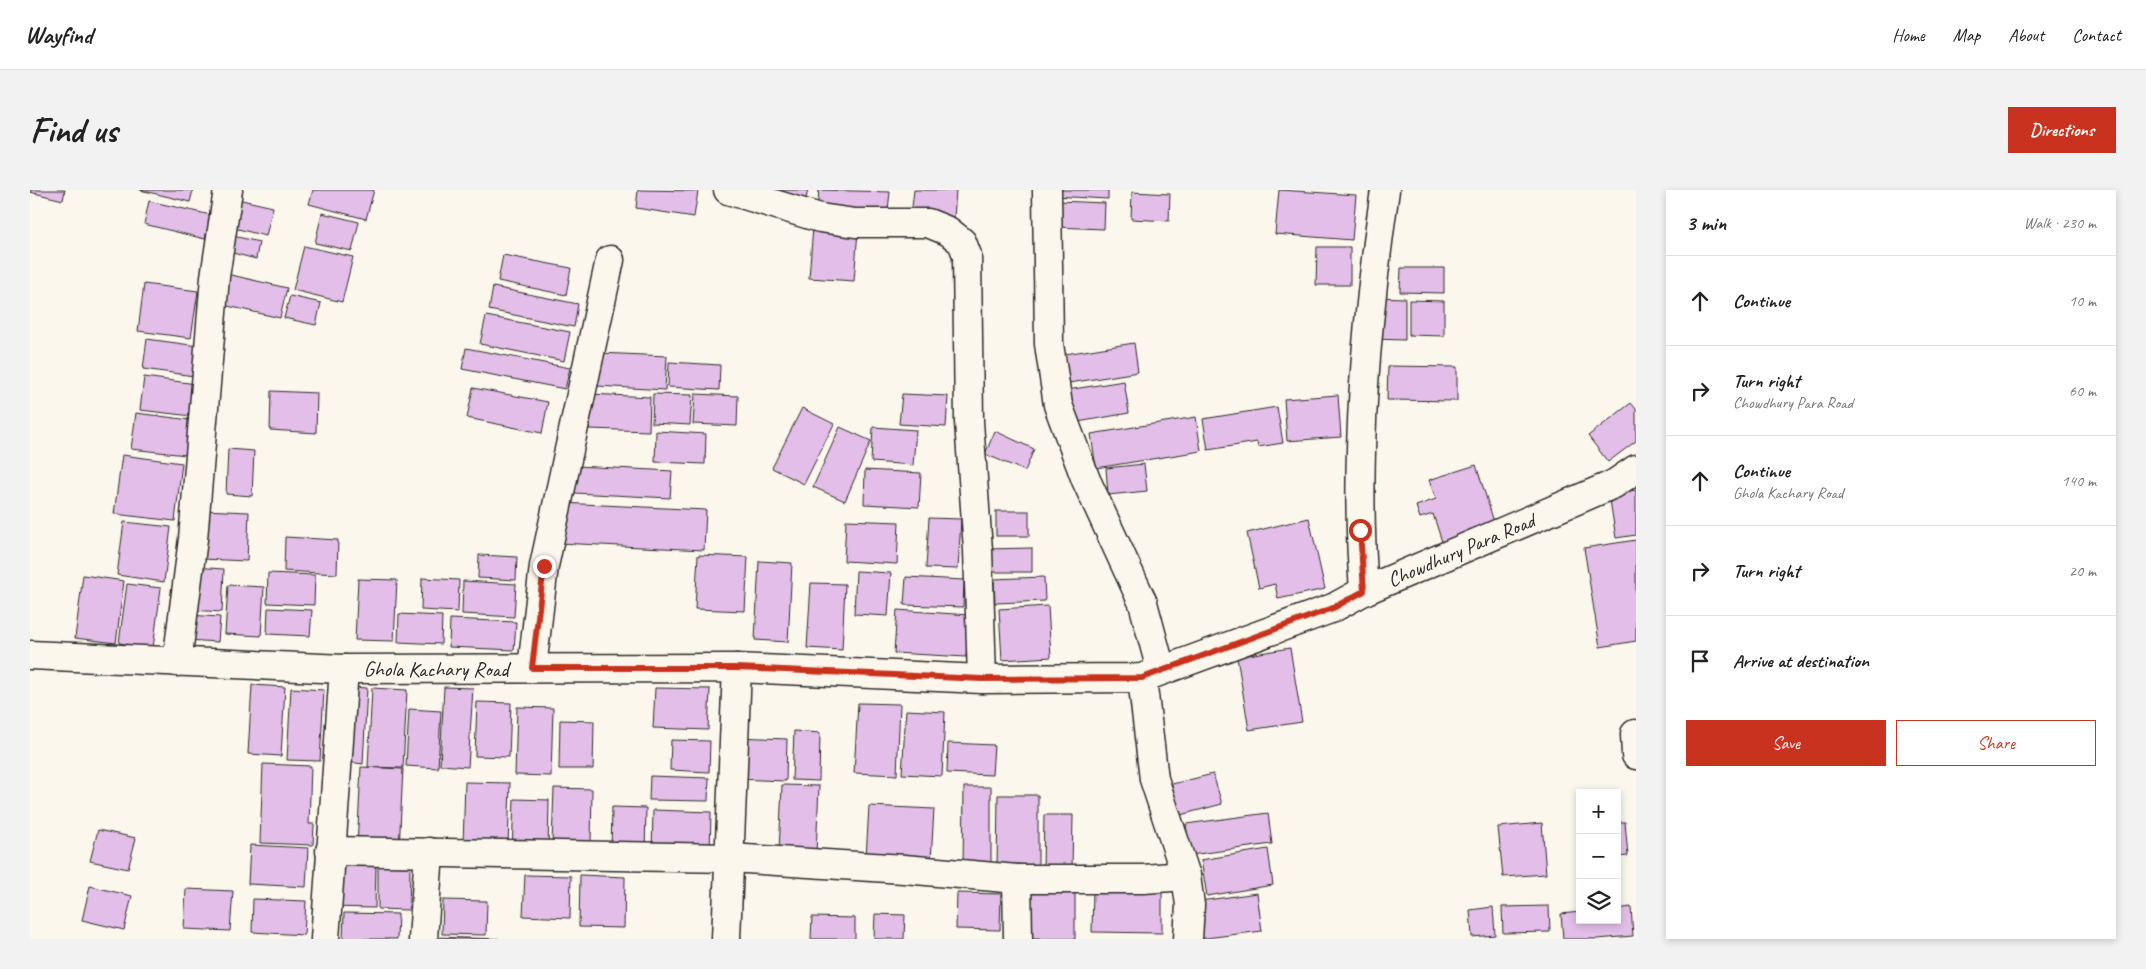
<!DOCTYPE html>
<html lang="en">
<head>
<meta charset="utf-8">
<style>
	body { margin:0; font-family:Caveat,sans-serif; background:#f2f2f2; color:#222 }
	.controls { position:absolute; right:15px; bottom:15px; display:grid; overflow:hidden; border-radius:0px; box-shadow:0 2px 8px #0003 }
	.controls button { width:45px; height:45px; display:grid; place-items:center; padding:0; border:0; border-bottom:1px solid #e0e0e0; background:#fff; color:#222; font:25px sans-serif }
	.stop { position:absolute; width:15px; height:15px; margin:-11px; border:4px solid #c8321e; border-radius:50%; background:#fff }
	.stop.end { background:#c8321e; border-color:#fff; box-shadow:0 1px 5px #0008 }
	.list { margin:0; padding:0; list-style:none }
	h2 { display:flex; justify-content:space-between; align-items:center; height:65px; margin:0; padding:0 20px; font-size:21px }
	h2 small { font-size:16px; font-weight:400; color:#767676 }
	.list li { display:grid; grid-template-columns:32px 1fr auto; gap:15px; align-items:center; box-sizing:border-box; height:90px; padding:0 20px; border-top:1px solid #e0e0e0 }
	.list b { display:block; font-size:19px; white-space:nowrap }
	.list p { margin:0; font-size:16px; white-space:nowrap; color:#767676 }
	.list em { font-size:16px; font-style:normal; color:#767676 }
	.actions { display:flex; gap:10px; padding:15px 20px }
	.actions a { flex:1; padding:11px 0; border:1px solid #c8321e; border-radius:0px; text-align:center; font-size:18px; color:#c8321e }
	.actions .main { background:#c8321e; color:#fff }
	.icon { flex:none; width:28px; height:28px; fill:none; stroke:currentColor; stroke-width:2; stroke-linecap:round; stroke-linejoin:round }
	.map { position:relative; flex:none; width:1606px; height:749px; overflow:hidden; border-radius:0px }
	header { display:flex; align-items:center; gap:30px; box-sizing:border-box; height:70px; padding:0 25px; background:#fff; border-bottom:1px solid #e0e0e0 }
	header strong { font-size:24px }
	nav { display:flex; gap:28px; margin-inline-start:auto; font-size:18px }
	.intro { display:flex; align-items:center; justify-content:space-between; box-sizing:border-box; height:120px; padding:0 30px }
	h1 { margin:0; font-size:35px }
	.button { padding:12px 22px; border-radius:0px; background:#c8321e; color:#fff; font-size:18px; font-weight:700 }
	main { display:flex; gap:30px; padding:0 30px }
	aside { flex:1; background:#fff; border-radius:0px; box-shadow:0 2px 8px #0003 }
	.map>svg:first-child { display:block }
</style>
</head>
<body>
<header>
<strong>Wayfind</strong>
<nav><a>Home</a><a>Map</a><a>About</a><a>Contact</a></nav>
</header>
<div class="intro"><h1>Find us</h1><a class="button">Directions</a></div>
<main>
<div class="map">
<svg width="1606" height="749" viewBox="0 0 1606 749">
	<rect width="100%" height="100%" fill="#fbf7ec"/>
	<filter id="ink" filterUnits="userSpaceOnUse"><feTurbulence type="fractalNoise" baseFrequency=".02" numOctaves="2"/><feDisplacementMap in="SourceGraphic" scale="10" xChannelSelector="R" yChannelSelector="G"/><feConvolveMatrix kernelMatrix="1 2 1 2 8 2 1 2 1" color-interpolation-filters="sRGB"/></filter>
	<g filter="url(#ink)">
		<g fill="#e3bee8" stroke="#2b2b2b">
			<polygon points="0,0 35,0 33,10 0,2"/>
			<polygon points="110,0 163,0 160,12"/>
			<polygon points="283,0 344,0 336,29 279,14"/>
			<polygon points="608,0 668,1 664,27 606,18"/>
			<polygon points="719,0 778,0 776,9"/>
			<polygon points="789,0 860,2 857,29 787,23"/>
			<polygon points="884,0 926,0 924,29 881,26"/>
			<polygon points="1023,0 1078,0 1078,9 1023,6"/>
			<polygon points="1249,0 1326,5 1322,50 1245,44"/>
			<polygon points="1102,2 1140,4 1139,31 1101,29"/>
			<polygon points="203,8 243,17 236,46 196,36"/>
			<polygon points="119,11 181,25 175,49 114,34"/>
			<polygon points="1028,11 1075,13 1074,39 1026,37"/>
			<polygon points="292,23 329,32 322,61 285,53"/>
			<polygon points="783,37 828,41 824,91 779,88"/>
			<polygon points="195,44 229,52 226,69 191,60"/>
			<polygon points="274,56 323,67 312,112 263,100"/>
			<polygon points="1287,57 1320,57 1320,95 1286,95"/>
			<polygon points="473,65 541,78 536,105 468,91"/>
			<polygon points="1371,78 1414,78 1414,103 1370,102"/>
			<polygon points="197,84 257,98 250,128 189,114"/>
			<polygon points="114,94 168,101 161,148 108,141"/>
			<polygon points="463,97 548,114 544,137 459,120"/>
			<polygon points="260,106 291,113 286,135 254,128"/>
			<polygon points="1342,107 1375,108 1375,150 1342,149"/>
			<polygon points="1379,110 1414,111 1414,146 1379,145"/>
			<polygon points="456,126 540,142 534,171 450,154"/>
			<polygon points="117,149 168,156 164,186 113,179"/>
			<polygon points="1104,153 1108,182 1033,194 1029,165"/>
			<polygon points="436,158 540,178 535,199 432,179"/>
			<polygon points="569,163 637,166 635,200 567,196"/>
			<polygon points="639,172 690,175 689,200 638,197"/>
			<polygon points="1358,176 1427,177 1427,211 1357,210"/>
			<polygon points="114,187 166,194 162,226 110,220"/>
			<polygon points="1094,191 1099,223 1042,233 1037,200"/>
			<polygon points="443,198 518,212 512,243 437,228"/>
			<polygon points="241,201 287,203 286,243 240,240"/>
			<polygon points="560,204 620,207 619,241 559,239"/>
			<polygon points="623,204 662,205 660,235 622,233"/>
			<polygon points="665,204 708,206 707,236 663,234"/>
			<polygon points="872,204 918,206 916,237 869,234"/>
			<polygon points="1308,205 1311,247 1257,251 1254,209"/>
			<polygon points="1601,213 1606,219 1606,251 1578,272 1558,246"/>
			<polygon points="1247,217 1253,253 1228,257 1227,252 1178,260 1173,229"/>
			<polygon points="772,218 804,234 774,294 742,278"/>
			<polygon points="106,223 160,230 156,265 101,259"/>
			<polygon points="1166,227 1171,261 1066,278 1061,244"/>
			<polygon points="810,237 841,251 815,311 783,297"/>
			<polygon points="843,237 886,240 883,275 841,272"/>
			<polygon points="626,241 676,244 675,274 625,272"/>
			<polygon points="965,241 1004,259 995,281 955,264"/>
			<polygon points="198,259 224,261 222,306 196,304"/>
			<polygon points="92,265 152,273 145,331 84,324"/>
			<polygon points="1114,274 1117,301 1078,305 1076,278"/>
			<polygon points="1446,275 1466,338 1413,355 1403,324 1390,328 1386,316 1406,309 1399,290"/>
			<polygon points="546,276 642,281 640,308 545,303"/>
			<polygon points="835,280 891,283 889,317 834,314"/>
			<polygon points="1606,300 1606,345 1586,348 1579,304"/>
			<polygon points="531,313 676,320 674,360 529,353"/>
			<polygon points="173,320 219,322 217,371 171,369"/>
			<rect x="966" y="321" width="33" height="25"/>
			<polygon points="899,328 931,329 928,379 896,378"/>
			<polygon points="1279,328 1295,399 1248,409 1245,394 1229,398 1217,343"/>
			<polygon points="816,330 869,332 867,374 814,371"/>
			<polygon points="94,332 141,337 134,392 87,385"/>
			<polygon points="255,347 308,350 307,384 254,381"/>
			<polygon points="1606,350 1606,451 1570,457 1554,358"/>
			<polygon points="1002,358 1002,382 957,382 957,359"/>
			<polygon points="449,365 487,367 486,390 448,388"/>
			<polygon points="668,365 718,367 715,421 665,419"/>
			<polygon points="729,371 762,373 758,452 725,450"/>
			<polygon points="163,377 194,379 192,422 161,420"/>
			<polygon points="826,381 861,383 858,426 824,424"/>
			<polygon points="238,383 285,385 284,415 237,413"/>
			<polygon points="53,385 94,391 86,453 45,448"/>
			<polygon points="876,387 934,390 933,417 874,415"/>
			<polygon points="1014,387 1015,411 965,413 964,389"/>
			<polygon points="392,388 429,390 428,422 391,420"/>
			<polygon points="328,389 367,390 364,451 325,450"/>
			<polygon points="433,391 486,394 484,427 432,424"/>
			<polygon points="781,393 815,394 812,460 777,458"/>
			<polygon points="97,394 131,398 123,458 89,453"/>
			<polygon points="198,395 234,397 231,446 195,444"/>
			<polygon points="1018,416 1021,467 972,470 969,419"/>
			<polygon points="238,418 282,420 280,446 237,444"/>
			<polygon points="867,420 939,425 936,467 864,463"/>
			<polygon points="369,424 412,426 411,454 368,452"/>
			<polygon points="158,425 190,427 188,452 157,450"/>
			<polygon points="420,429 486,432 484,460 419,457"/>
			<polygon points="1260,458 1272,532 1219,540 1207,467"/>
			<polygon points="222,495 255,497 251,566 218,564"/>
			<polygon points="321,497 337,498 333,574 313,571"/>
			<polygon points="414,497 443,498 438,577 410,575"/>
			<polygon points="261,498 294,500 290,571 257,570"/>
			<polygon points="342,498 377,500 373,578 338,577"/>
			<polygon points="625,498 680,499 678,540 623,538"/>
			<polygon points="447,512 481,513 479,567 445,566"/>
			<polygon points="828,513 870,514 867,585 824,583"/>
			<polygon points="487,517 523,518 521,586 485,585"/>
			<polygon points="379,519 411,521 408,578 376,576"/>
			<polygon points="876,520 915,522 912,586 872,584"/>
			<polygon points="530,530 564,531 563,579 529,579"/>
			<polygon points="764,541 790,543 789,591 762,590"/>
			<polygon points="706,547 757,549 756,591 705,589"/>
			<polygon points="641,550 680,551 679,582 640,580"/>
			<polygon points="918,553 964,555 962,585 917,583"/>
			<polygon points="233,574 281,576 279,634 284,634 283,655 230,653"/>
			<polygon points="331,577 373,579 369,660 327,658"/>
			<polygon points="1183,584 1192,614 1139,628 1130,597"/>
			<polygon points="620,586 679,588 678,611 619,610"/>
			<polygon points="435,592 480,593 478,657 433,655"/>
			<polygon points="752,595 789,596 786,663 749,662"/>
			<polygon points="934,597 961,597 961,677 933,677"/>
			<polygon points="524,598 562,599 561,654 522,653"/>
			<polygon points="968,605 1008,605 1008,680 967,679"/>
			<polygon points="484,609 519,610 518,663 482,662"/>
			<polygon points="839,616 904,619 901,671 836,668"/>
			<polygon points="582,617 616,618 615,663 581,662"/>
			<polygon points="623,620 681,622 680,663 622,661"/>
			<polygon points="1238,623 1242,654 1160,665 1156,634"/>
			<polygon points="1014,625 1043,625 1042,678 1013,678"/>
			<polygon points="1587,632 1595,632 1598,666 1587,667"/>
			<polygon points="1512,633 1516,684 1473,687 1468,637"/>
			<polygon points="68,640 106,648 98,679 60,671"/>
			<polygon points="220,655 278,658 276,697 218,694"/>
			<polygon points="1238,659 1243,695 1177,706 1171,670"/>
			<polygon points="302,672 346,673 345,718 301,717"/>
			<polygon points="348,676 380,677 379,720 348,719"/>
			<polygon points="495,685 541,686 540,728 493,726"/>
			<polygon points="550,685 595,687 594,738 549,737"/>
			<polygon points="60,696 102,706 94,740 52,730"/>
			<polygon points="156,699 203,701 200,741 154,739"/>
			<polygon points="1063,699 1132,699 1132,743 1062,742"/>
			<polygon points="993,701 1045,702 1045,749 992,749"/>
			<polygon points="927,703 971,704 970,740 926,739"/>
			<polygon points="1227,703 1232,741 1168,749 1163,712"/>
			<polygon points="223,709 276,711 274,745 222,742"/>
			<polygon points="413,710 457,711 456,745 412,744"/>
			<polygon points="1519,716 1520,742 1473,743 1472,717"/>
			<polygon points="1463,717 1465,745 1442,747 1440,720"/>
			<polygon points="1601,717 1603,746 1567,749 1533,749 1531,724 1550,722 1550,730 1587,730 1587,719"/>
			<polygon points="314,723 368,724 367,749 313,749"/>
			<polygon points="845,724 875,725 874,749 844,749"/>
			<polygon points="782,727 825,728 825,749 781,749"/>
			<polygon points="404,747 469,749 404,749"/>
		</g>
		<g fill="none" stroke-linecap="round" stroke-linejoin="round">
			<g stroke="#2b2b2b" stroke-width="31">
				<g id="minor">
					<polyline points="698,0 790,28 825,33 898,33 918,41 932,52 937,65 939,232 948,360 952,489"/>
					<polyline points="1017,0 1019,154 1028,215 1056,290 1113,413 1131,480"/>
					<path d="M1334,401C1324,267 1336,133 1355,0"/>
					<polyline points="147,472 163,349 185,87 198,0"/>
					<polyline points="502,478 514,376 580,70"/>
					<polyline points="1112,488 1124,589 1156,686 1160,715 1158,749"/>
					<polyline points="1605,544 1606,565"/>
					<polyline points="300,661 700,668 874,679 987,689 1113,689 1156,686"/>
					<polyline points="987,689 988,749"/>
					<polyline points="295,749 314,479"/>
					<polyline points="393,749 399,662"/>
				</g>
			</g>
			<g stroke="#2b2b2b" stroke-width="31">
				<g id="tertiary">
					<polyline points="0,465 314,479 707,478 952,489 1112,488 1303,418 1334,401 1584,294 1606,279"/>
					<polyline points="696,749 707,478"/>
				</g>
			</g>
			<use href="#minor" stroke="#fbf7ec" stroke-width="28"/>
			<use href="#tertiary" stroke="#fbf7ec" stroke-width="28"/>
		</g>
	</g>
	<g fill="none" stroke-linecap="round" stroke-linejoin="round" filter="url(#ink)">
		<polyline stroke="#c8321e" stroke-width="6" points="514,376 502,478 707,478 952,489 1112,488 1303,418 1334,401 1330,340"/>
	</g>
	<g text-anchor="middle" stroke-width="4" stroke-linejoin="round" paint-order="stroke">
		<g font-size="21" fill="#2b2b2b" stroke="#fbf7ec">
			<text transform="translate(1431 360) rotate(-23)" y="7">Chowdhury Para Road</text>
			<text x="406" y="486">Ghola Kachary Road</text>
		</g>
	</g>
</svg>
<div class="controls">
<button>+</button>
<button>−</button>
<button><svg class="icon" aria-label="layers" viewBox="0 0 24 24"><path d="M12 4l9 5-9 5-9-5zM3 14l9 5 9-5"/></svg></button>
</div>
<div class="stop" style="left:1330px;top:340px"></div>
<div class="stop end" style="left:514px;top:376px"></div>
</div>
<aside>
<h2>3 min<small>Walk · 230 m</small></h2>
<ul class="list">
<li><svg class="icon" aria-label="ahead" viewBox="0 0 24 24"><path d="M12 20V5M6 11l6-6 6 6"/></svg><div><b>Continue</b></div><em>10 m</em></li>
<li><svg class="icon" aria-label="right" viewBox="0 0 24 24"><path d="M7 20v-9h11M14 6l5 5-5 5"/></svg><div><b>Turn right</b><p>Chowdhury Para Road</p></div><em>60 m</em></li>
<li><svg class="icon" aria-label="ahead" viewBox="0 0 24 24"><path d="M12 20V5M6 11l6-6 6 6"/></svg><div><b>Continue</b><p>Ghola Kachary Road</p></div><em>140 m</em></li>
<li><svg class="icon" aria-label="right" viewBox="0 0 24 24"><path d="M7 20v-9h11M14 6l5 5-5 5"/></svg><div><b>Turn right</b></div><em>20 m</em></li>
<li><svg class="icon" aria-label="arrive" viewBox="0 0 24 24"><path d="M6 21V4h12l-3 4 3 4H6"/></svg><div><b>Arrive at destination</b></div></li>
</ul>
<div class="actions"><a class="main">Save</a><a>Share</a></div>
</aside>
</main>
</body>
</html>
